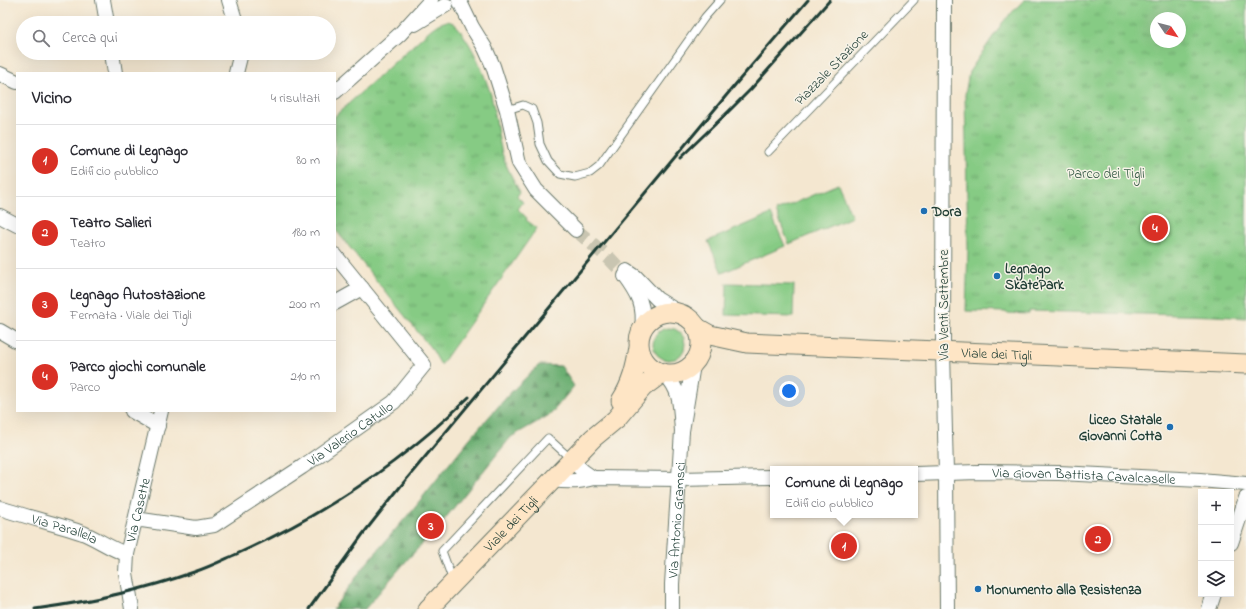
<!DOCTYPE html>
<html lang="it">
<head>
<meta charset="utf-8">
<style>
	body { margin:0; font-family:"Indie Flower",sans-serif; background:#f7f7f7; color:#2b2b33 }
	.controls { position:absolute; right:12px; bottom:12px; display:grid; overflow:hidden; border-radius:0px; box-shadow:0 4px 16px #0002 }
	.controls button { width:36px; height:36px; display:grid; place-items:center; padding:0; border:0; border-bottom:1px solid #e1e1e2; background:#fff; color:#2b2b33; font:20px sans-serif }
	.compass { position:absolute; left:1150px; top:12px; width:36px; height:36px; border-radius:50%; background:#fff; box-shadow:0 4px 16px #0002; rotate:125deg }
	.you { position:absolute; left:789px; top:391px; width:14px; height:14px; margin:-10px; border:3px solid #fff; border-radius:50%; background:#1a73e8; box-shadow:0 0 0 6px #1a73e833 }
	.badge { display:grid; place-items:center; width:26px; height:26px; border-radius:50%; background:#d93025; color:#fff; font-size:13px; font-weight:700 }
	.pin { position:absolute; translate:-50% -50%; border:2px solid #fff; box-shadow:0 1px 4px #0006 }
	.popup { position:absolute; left:770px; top:466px; width:148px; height:52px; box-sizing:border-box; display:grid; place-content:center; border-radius:0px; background:#fff; filter:drop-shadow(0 1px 3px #0005); font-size:13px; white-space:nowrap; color:#7c7c81 }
	.popup b { font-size:15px; color:#2b2b33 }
	.popup::after { content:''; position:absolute; left:50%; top:100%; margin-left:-8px; border:8px solid transparent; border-top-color:#fff }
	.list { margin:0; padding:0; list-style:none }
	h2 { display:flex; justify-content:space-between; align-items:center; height:52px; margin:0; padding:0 16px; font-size:17px }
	h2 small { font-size:13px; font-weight:400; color:#7c7c81 }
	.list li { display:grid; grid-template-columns:26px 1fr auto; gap:12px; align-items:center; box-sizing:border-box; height:72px; padding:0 16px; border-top:1px solid #e1e1e2 }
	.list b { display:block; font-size:15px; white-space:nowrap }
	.list p { margin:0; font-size:13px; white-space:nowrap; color:#7c7c81 }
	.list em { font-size:13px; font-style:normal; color:#7c7c81 }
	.icon { flex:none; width:22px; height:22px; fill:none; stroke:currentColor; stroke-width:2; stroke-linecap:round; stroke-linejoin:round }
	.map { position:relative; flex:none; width:1246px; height:609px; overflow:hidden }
	.search { position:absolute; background:#fff; box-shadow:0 4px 16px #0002; left:16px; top:16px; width:320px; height:44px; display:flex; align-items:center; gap:10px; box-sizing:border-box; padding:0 14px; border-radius:22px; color:#7c7c81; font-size:15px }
	.panel { position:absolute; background:#fff; box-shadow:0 4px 16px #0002; left:16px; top:72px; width:320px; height:340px; border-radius:0px }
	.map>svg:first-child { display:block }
</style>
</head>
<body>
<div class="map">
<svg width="1246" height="609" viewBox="0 0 1246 609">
	<defs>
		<pattern id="forest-firs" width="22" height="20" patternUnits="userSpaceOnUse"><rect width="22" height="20" fill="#6caf72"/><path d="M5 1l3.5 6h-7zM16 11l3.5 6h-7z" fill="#58905e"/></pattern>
		<pattern id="park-tufts" width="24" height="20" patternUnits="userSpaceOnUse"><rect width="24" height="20" fill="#86cb84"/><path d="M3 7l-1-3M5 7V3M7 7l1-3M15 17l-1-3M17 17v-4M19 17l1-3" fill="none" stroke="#6da66d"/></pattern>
	</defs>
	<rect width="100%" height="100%" fill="#f7f3e8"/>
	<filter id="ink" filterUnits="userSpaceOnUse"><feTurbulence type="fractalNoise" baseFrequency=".025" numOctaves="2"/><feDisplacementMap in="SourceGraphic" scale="8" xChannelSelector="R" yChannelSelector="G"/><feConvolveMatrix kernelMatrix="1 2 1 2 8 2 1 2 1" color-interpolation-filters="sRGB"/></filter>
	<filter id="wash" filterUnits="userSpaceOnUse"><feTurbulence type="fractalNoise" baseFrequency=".012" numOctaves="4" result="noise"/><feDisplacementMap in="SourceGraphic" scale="16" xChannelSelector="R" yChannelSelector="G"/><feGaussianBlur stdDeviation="0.9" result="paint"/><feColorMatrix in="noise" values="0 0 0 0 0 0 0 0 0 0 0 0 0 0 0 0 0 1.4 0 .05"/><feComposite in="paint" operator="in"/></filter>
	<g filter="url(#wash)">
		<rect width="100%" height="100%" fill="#f4e7d0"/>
		<g fill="#86cb84" stroke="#52845c">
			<polygon points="838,184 852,217 789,244 776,211"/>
			<polygon points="771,214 785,246 722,273 708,241"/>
			<polygon points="727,283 794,285 793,317 726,315"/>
			<circle cx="669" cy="344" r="16"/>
		</g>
		<polygon fill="url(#forest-firs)" stroke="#467653" points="539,365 561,366 574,386 551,414 511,437 439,526 408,559 365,609 333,609 366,564 413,509 470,438 513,390"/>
		<g fill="url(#park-tufts)" stroke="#52845c" fill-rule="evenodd">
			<path d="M1024,0H1246V318L1216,316L1029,311V314L1006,313V312L966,311L968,248L965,95L969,72L1003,22ZM1156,18H1180V42H1156Z"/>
			<path d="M447,21C457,22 461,32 466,39C477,56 485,76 491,95C496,114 497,134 502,153C506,167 513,179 520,192L517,196L523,202L518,209L527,218L526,220L537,228L441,365L433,351L335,229V116L431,29L438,24Z"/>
		</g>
	</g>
	<g filter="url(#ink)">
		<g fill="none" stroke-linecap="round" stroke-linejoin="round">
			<polyline stroke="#c9c5b1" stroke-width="14" stroke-dasharray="14 7" stroke-linecap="butt" points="576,230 610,259 624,274"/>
			<g stroke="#6a786b" stroke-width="9">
				<g id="lane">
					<polyline points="507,110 523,105 532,109 537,123 540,144 548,161 560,174 575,177 590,173 599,166 705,17 720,0"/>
					<polyline points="768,152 914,0"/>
					<polyline points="453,581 442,551 548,438 572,460"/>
				</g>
			</g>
			<g stroke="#6a786b" stroke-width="16">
				<g id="street">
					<polyline points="103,0 107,23"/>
					<polyline points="229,0 236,23"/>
					<polyline points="459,0 472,27 485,48 493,66 507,110 519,163 536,190 576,230"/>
					<polyline points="944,0 943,351 946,473 947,609"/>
					<polyline points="415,24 446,5"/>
					<polyline points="112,53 115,73"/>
					<polyline points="236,73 241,53"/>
					<polyline points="0,74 17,82"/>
					<polyline points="335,92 400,34 431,0"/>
					<polyline points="0,216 17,225"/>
					<polyline points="627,271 636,277 657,299 683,315"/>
					<path d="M625,276C639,295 645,306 642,329"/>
					<polyline points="335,303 362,288"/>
					<polyline points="0,331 17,341"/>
					<path d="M665,374C682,392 680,407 682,431L692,371L695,360"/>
					<polyline points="132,411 158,426"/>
					<polyline points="572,461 583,471 593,478"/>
					<path id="s1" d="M915,474L978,472L1059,473L1200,480L1246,484"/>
					<path d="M553,480C566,482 580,482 593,478L680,479L773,477"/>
					<path id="s2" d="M0,508C27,517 56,524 83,533C98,539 112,550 127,554"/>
					<path id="s3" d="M135,521L142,520L196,528L214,525L302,467L394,402L424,365L335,255"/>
					<polyline points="1231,543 1246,498"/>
					<path id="s4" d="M132,609L126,573L127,554L161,411"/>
					<path id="s5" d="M672,609V584L682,431"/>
					<polyline points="1209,609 1214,594"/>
				</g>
			</g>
			<g stroke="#6a786b" stroke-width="21">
				<g id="secondary">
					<circle cx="670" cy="343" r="31"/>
					<path id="s6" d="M696,327L710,335L747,343L1246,364"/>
					<path d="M621,401C632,384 636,367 639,348"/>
					<path id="s7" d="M428,609L593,438L616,419L643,387L662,373"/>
				</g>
			</g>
			<use href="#lane" stroke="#fff" stroke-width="7"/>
			<use href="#street" stroke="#fff" stroke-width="14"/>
			<use href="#secondary" stroke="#fee5c5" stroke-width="19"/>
			<g stroke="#1f3d34" stroke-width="3">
				<polyline points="680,158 728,112 751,89 830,0"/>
				<path d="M35,609C88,602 143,590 194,572C210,567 225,559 241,552C325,514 403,461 469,397"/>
				<polyline points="309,609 363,534 400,487 740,79 808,0"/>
			</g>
		</g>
	</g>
	<g fill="#1f6fb2" stroke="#f7f3e8" stroke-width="1.5">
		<circle cx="924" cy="211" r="4"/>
		<circle cx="997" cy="276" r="4"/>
		<circle cx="1170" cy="427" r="4"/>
		<circle cx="978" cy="589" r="4"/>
	</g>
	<g text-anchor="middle" stroke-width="3" stroke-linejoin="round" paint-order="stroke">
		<g font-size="14" fill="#1f3d34" stroke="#f7f3e8">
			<text transform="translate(831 67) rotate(-46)" y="5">Piazzale Stazione</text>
			<text transform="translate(943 305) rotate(-90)" y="5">Via Venti Settembre</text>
			<text dy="5" stroke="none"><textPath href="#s6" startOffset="304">Viale dei Tigli</textPath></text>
			<text dy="5" stroke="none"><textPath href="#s3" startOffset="244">Via Valerio Catullo</textPath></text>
			<text dy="5" stroke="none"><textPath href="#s1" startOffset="169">Via Giovan Battista Cavalcaselle</textPath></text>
			<text dy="5" stroke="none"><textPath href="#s4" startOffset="101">Via Casette</textPath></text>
			<text dy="5" stroke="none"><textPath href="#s5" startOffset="89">Via Antonio Gramsci</textPath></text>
			<text dy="5" stroke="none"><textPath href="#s7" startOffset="119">Viale dei Tigli</textPath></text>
			<text dy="5" stroke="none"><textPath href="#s2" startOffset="68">Via Parallela</textPath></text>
		</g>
		<g font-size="14" fill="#345944" stroke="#f7f3e8">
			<text x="1106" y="178">Parco dei Tigli</text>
		</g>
		<g font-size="14" font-weight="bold" fill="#1f3d34" stroke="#f7f3e8" text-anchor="start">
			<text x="932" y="216">Dora</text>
			<text x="1005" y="273">Legnago<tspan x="1005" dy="16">SkatePark</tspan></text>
			<text x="1162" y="424" text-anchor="end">Liceo Statale<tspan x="1162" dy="16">Giovanni Cotta</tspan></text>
			<text x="986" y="594">Monumento alla Resistenza</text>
		</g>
	</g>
</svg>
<div class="controls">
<button>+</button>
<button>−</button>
<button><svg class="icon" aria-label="layers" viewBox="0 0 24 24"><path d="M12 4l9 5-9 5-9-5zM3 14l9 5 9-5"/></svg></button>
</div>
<svg class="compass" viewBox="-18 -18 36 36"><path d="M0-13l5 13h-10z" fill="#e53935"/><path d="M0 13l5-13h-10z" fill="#7c7c81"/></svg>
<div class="you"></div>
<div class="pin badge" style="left:844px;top:546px">1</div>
<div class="popup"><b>Comune di Legnago</b>Edificio pubblico</div>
<div class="pin badge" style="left:1098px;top:539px">2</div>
<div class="pin badge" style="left:431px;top:526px">3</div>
<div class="pin badge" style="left:1155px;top:228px">4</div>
<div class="search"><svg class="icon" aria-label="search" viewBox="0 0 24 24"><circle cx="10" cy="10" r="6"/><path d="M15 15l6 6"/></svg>Cerca qui</div>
<section class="panel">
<h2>Vicino<small>4 risultati</small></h2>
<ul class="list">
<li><span class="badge">1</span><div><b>Comune di Legnago</b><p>Edificio pubblico</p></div><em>80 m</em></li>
<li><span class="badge">2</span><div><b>Teatro Salieri</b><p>Teatro</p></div><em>180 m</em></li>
<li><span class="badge">3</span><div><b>Legnago Autostazione</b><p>Fermata · Viale dei Tigli</p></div><em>200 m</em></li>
<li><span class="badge">4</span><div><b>Parco giochi comunale</b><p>Parco</p></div><em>210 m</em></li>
</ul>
</section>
</div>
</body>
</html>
